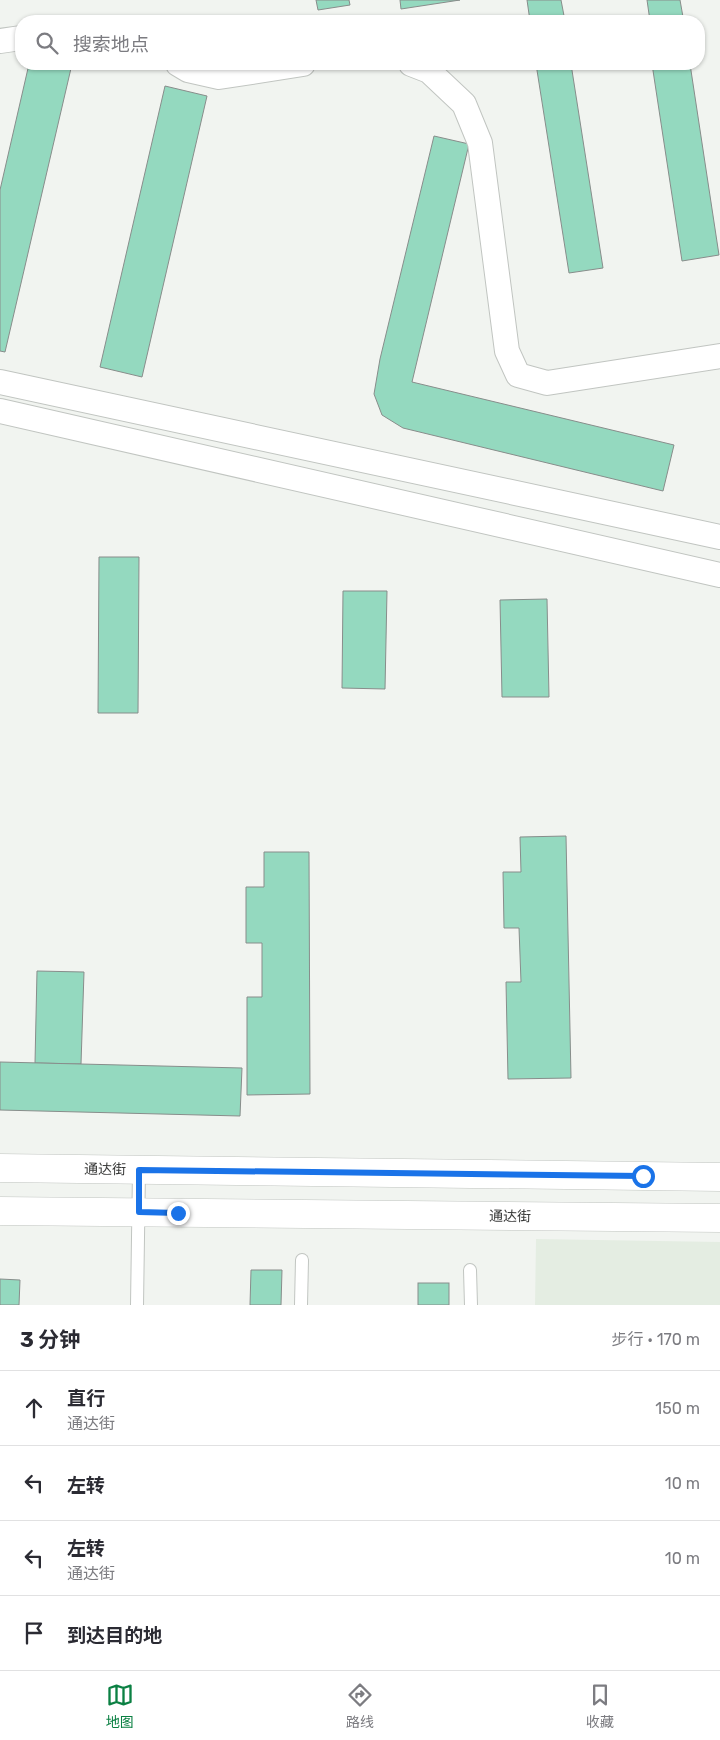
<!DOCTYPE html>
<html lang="zh">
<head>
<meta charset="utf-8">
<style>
	body { margin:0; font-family:Rubik,"Noto Sans SC",sans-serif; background:#f2f2f3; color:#2b2b33 }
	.stop { position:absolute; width:15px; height:15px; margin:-11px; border:4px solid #1a73e8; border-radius:50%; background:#fff }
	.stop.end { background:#1a73e8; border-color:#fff; box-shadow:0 1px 5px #0008 }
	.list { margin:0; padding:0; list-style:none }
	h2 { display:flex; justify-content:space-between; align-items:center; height:65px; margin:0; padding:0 20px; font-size:21px }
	h2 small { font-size:16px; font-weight:400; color:#7c7c81 }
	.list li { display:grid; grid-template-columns:32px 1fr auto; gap:15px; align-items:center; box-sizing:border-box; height:75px; padding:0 20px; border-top:1px solid #e1e1e2 }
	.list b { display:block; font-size:19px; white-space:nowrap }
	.list p { margin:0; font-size:16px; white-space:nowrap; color:#7c7c81 }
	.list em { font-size:16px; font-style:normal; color:#7c7c81 }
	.icon { flex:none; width:28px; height:28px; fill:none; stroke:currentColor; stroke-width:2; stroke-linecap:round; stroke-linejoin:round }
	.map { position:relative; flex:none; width:720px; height:1305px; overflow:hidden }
	.search { position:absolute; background:#fff; box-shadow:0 1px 4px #0004; left:15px; right:15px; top:15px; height:55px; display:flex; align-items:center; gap:12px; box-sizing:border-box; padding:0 18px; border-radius:20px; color:#7c7c81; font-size:19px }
	.sheet { height:365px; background:#fff }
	nav { display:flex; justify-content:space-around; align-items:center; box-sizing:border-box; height:70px; border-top:1px solid #e1e1e2; background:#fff; font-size:14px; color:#7c7c81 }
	nav a { display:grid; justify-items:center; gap:2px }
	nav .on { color:#0b8043 }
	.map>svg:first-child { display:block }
</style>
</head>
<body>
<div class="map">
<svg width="720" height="1305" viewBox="0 0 720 1305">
	<rect width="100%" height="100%" fill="#f1f4f0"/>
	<polygon fill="#e4ede2" points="536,1239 720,1242 720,1305 535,1305"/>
	<g fill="#94d9bf" stroke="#888d8b">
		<polygon points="316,0 349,0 350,5 318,10"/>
		<polygon points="400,0 460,0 401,9"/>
		<polygon points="527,0 561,0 565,21 530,21"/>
		<polygon points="647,0 680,0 683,17 650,21"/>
		<polygon points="29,64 72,64 5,352 0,351 0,190"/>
		<polygon points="536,64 571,64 603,268 569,273"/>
		<polygon points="652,64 690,64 719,255 682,261"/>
		<polygon points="165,86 207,96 142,377 100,367"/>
		<polygon points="434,136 469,144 412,382 674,445 663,491 403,428 382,415 374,394 380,359"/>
		<polygon points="99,557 139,557 138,713 98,713"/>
		<polygon points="343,591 387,591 385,689 342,688"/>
		<polygon points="547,599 549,697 502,697 500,600"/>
		<polygon points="566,836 571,1078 508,1079 506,982 521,982 519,928 504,928 503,872 521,872 520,837"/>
		<polygon points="264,852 309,852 310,1094 247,1095 247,997 262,997 262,943 246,943 246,887 264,887"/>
		<polygon points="37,971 84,972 81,1064 35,1063"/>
		<polygon points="0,1062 242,1068 240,1116 0,1110"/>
		<polygon points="251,1270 282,1270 281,1305 250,1305"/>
		<polygon points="0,1279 20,1280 19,1305 0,1305"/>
		<rect x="418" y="1283" width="31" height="22"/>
	</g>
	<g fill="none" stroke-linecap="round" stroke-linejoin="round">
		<g stroke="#c1c5c1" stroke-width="14">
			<g id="service">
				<polyline points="470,1270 471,1305"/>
				<polyline points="137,1305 139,1170"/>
				<polyline points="301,1305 302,1260"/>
			</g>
		</g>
		<g stroke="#c1c5c1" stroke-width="26">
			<g id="minor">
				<polyline points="0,41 21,38"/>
				<polyline points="178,64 188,70 219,77 303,64"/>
				<polyline points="411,64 429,71 464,104 480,143 507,351 518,375 547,383 720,356"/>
				<polyline points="0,382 720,537"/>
				<polyline points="0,411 720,575"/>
			</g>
		</g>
		<g stroke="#c1c5c1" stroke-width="29">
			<g id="secondary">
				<polyline points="0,1168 720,1177"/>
				<polyline points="0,1211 720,1218"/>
			</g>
		</g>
		<use href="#service" stroke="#fff" stroke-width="12"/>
		<use href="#minor" stroke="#fff" stroke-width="24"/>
		<use href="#secondary" stroke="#fff" stroke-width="28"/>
	</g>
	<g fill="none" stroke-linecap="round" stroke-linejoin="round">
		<polyline stroke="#1a73e8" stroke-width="6" points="178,1213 139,1212 139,1170 643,1176"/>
	</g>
	<g text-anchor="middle" stroke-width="4" stroke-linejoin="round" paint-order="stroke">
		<g font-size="14" fill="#383938" stroke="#fff">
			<text transform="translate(105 1169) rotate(1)" y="5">通达街</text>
			<text transform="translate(510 1216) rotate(1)" y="5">通达街</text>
		</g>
	</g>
</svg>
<div class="stop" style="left:643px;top:1176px"></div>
<div class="stop end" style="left:178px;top:1213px"></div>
<div class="search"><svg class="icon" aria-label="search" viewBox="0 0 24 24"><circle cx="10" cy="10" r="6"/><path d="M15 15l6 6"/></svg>搜索地点</div>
</div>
<section class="sheet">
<h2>3 分钟<small>步行 · 170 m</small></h2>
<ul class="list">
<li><svg class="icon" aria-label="ahead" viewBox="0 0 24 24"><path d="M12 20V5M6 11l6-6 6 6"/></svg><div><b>直行</b><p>通达街</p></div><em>150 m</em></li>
<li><svg class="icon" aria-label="left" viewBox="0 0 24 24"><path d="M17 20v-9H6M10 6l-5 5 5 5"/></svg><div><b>左转</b></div><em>10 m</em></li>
<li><svg class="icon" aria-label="left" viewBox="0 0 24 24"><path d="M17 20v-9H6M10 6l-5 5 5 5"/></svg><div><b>左转</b><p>通达街</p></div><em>10 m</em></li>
<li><svg class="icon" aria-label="arrive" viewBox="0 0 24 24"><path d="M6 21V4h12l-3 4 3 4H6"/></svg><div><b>到达目的地</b></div></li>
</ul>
</section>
<nav>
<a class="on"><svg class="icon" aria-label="map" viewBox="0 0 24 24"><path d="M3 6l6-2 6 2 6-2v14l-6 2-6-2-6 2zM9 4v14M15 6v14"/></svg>地图</a>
<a><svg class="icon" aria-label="directions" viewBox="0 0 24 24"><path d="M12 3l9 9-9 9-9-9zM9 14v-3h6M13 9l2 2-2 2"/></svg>路线</a>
<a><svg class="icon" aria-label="saved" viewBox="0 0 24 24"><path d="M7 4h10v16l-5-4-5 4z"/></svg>收藏</a>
</nav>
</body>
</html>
